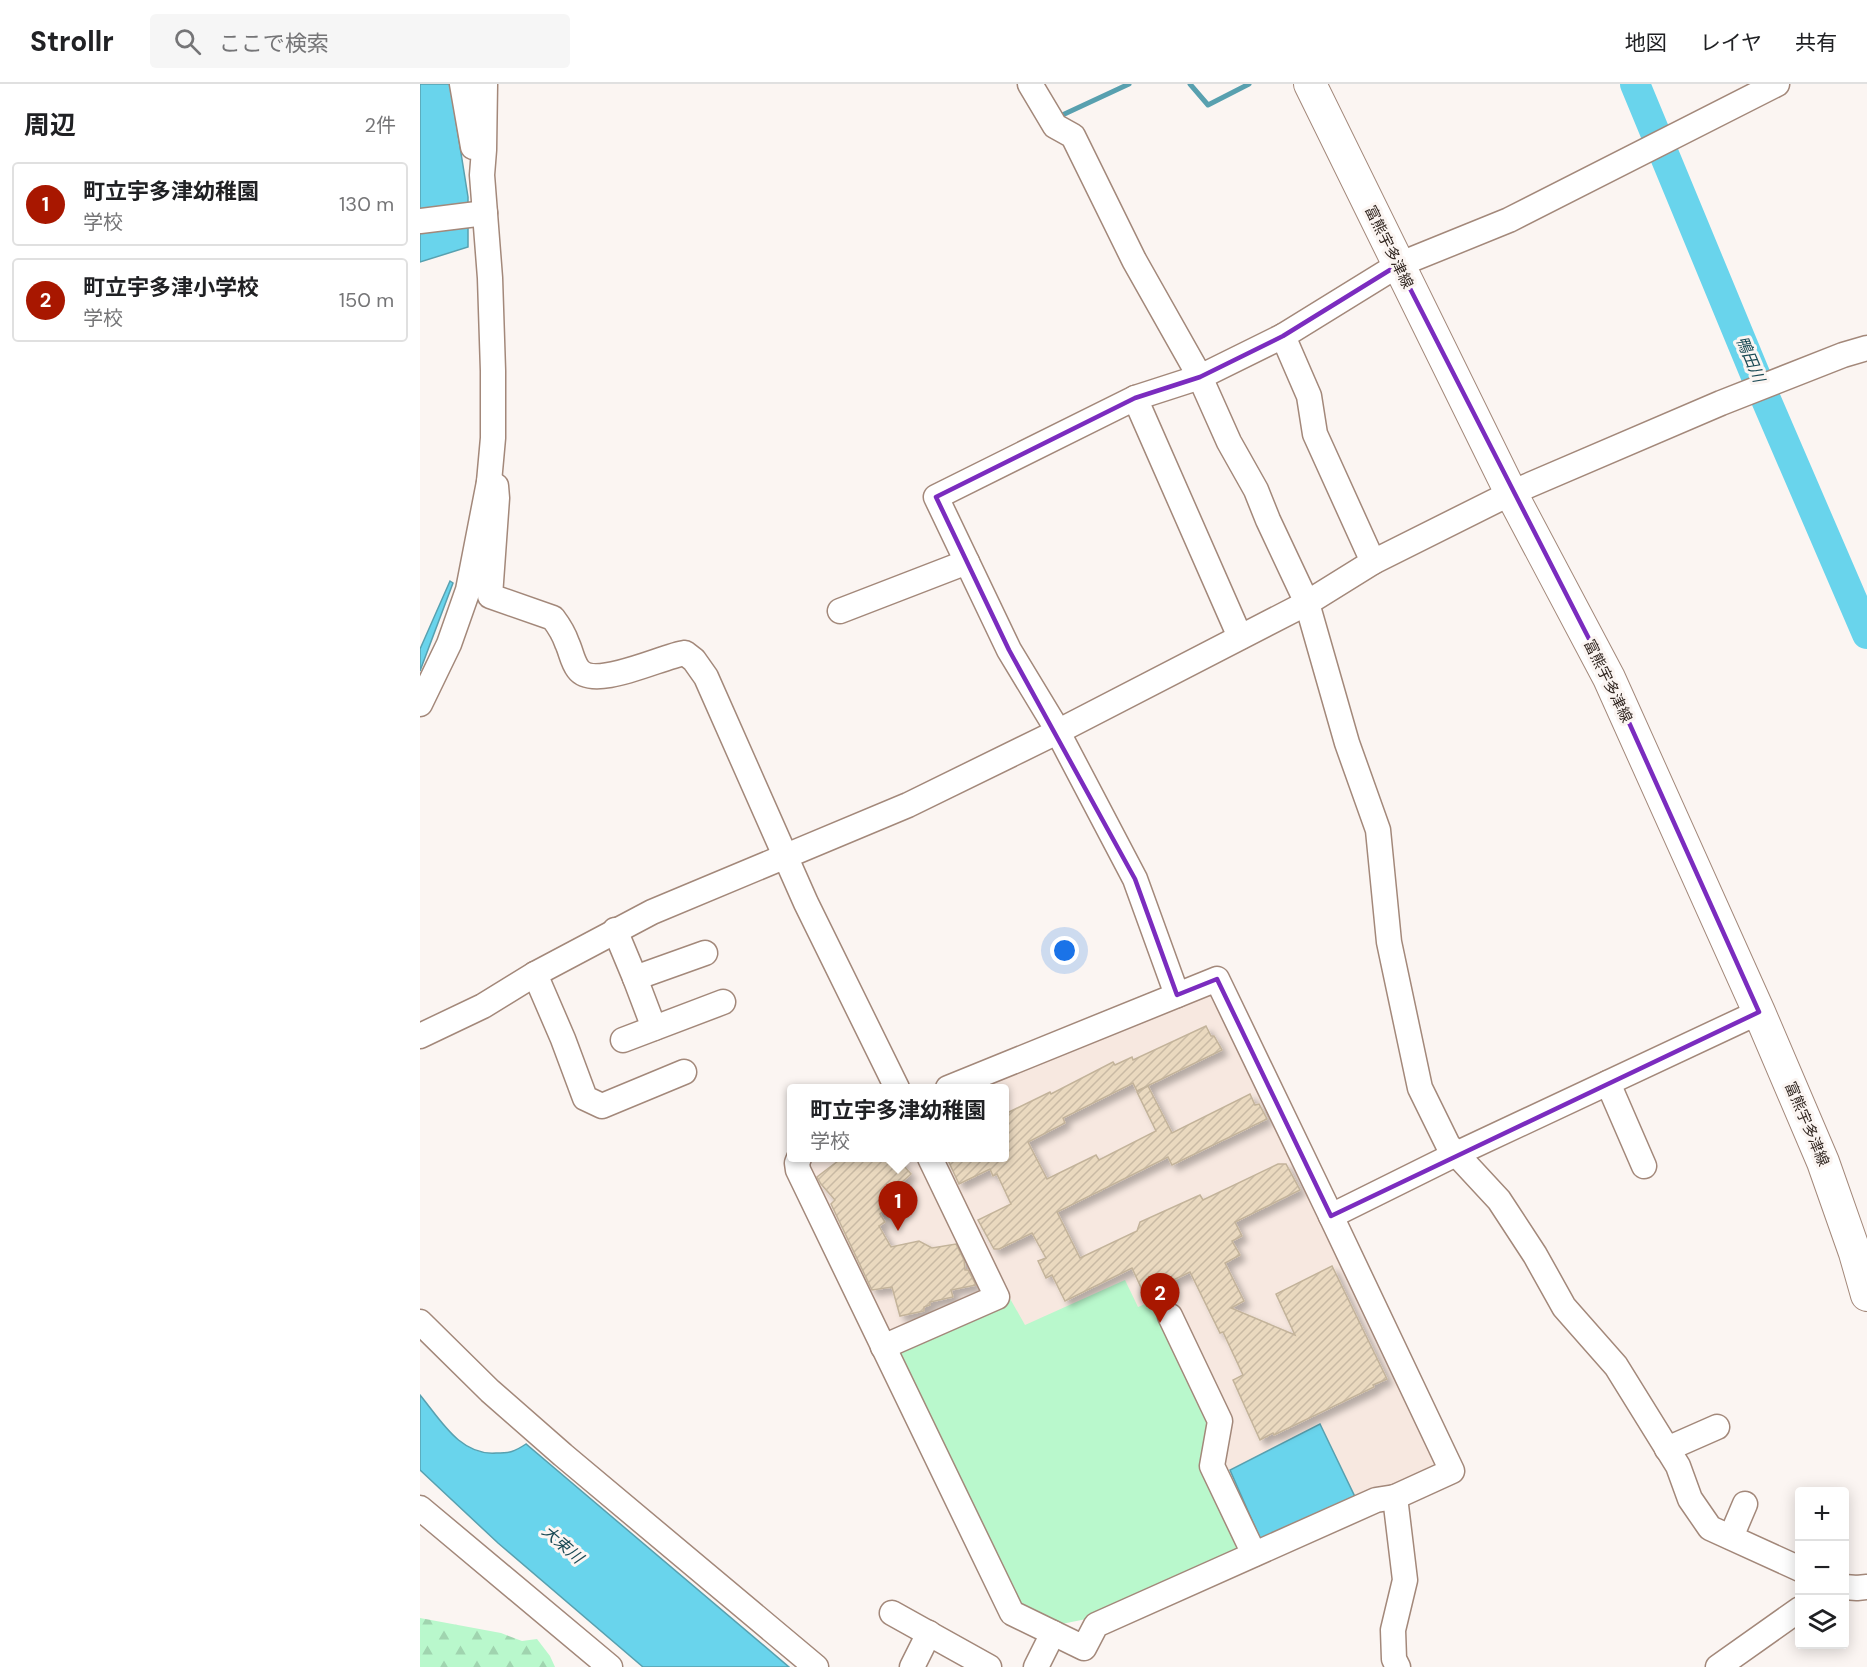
<!DOCTYPE html>
<html lang="ja">
<head>
<meta charset="utf-8">
<style>
	body { margin:0; font-family:"DM Sans","Noto Sans JP",sans-serif; background:#f6f6f6; color:#202124 }
	.controls { position:absolute; right:18px; bottom:18px; display:grid; overflow:hidden; border-radius:6px; box-shadow:0 3px 15px #0003 }
	.controls button { width:54px; height:54px; display:grid; place-items:center; padding:0; border:0; border-bottom:2px solid #e0e0e0; background:#fff; color:#202124; font:30px sans-serif }
	.you { position:absolute; left:645px; top:867px; width:21px; height:21px; margin:-15px; border:4px solid #fff; border-radius:50%; background:#1a73e8; box-shadow:0 0 0 9px #1a73e833 }
	.badge { display:grid; place-items:center; width:39px; height:39px; border-radius:50%; background:#a81700; color:#fff; font-size:20px; font-weight:700 }
	.pin { position:absolute; translate:-50% -50px; filter:drop-shadow(0 2px 3px #0008) }
	.pin::after { content:''; position:absolute; top:32px; width:21px; height:18px; background:inherit; clip-path:polygon(0 0,100% 0,50% 100%) }
	.popup { position:absolute; left:367px; top:1000px; width:222px; height:78px; box-sizing:border-box; display:grid; place-content:center; border-radius:6px; background:#fff; filter:drop-shadow(0 2px 4px #0005); font-size:20px; white-space:nowrap; color:#757577 }
	.popup b { font-size:22px; color:#202124 }
	.popup::after { content:''; position:absolute; left:50%; top:100%; margin-left:-12px; border:12px solid transparent; border-top-color:#fff }
	.list { margin:0; padding:0; list-style:none }
	h2 { display:flex; justify-content:space-between; align-items:center; height:78px; margin:0; padding:0 24px; font-size:26px }
	h2 small { font-size:20px; font-weight:400; color:#757577 }
	.list li { display:grid; grid-template-columns:39px 1fr auto; gap:18px; align-items:center; box-sizing:border-box; height:84px; margin:0 12px 12px; padding:0 12px; border:2px solid #e0e0e0; border-radius:6px }
	.list b { display:block; font-size:22px; white-space:nowrap }
	.list p { margin:0; font-size:20px; white-space:nowrap; color:#757577 }
	.list em { font-size:20px; font-style:normal; color:#757577 }
	.icon { flex:none; width:33px; height:33px; fill:none; stroke:currentColor; stroke-width:2; stroke-linecap:round; stroke-linejoin:round }
	.map { position:relative; flex:none; width:1447px; height:1583px; overflow:hidden }
	header { display:flex; align-items:center; gap:36px; box-sizing:border-box; height:84px; padding:0 30px; background:#fff; border-bottom:2px solid #e0e0e0 }
	header strong { font-size:28px }
	nav { display:flex; gap:33px; margin-inline-start:auto; font-size:21px }
	.search { width:420px; height:54px; background:#f6f6f6; display:flex; align-items:center; gap:15px; box-sizing:border-box; padding:0 21px; border-radius:6px; color:#757577; font-size:22px }
	main { display:flex }
	aside { flex:1; background:#fff }
	.map>svg:first-child { display:block }
</style>
</head>
<body>
<header>
<strong>Strollr</strong>
<div class="search"><svg class="icon" aria-label="search" viewBox="0 0 24 24"><circle cx="10" cy="10" r="6"/><path d="M15 15l6 6"/></svg>ここで検索</div>
<nav><a>地図</a><a>レイヤ</a><a>共有</a></nav>
</header>
<main>
<aside>
<h2>周辺<small>2件</small></h2>
<ul class="list">
<li><span class="badge">1</span><div><b>町立宇多津幼稚園</b><p>学校</p></div><em>130 m</em></li>
<li><span class="badge">2</span><div><b>町立宇多津小学校</b><p>学校</p></div><em>150 m</em></li>
</ul>
</aside>
<div class="map">
<svg width="1447" height="1583" viewBox="0 0 1447 1583">
	<defs>
		<pattern id="forest-firs" width="22" height="20" patternUnits="userSpaceOnUse" patternTransform="scale(1.5)"><rect width="22" height="20" fill="#b9f8cc"/><path d="M5 1l3.5 6h-7zM16 11l3.5 6h-7z" fill="#a0d4af"/></pattern>
		<pattern id="building-hatch" width="6" height="6" patternUnits="userSpaceOnUse" patternTransform="scale(1.5)"><rect width="6" height="6" fill="#ead9bf"/><path d="M-1 1l2-2M0 6l6-6M5 7l2-2" fill="none" stroke="#c9baa4"/></pattern>
		<filter id="shadow"><feDropShadow dx="5.5" dy="5.5" stdDeviation="3" flood-color="#0004"/></filter>
	</defs>
	<rect width="100%" height="100%" fill="#fbf5f2"/>
	<g fill="#f7e8e0">
		<polygon points="786,906 793,907 1015,1375 1012,1386 671,1534 588,1211 525,1074 584,1074 584,1004 560,1004"/>
		<polygon points="387,1074 506,1074 570,1210 467,1254 384,1083"/>
	</g>
	<polygon fill="url(#forest-firs)" points="0,1534 81,1549 102,1557 117,1555 130,1572 135,1583 0,1583"/>
	<polygon fill="#b9f8cc" points="705,1196 718,1223 732,1217 790,1336 824,1467 671,1534 632,1542 598,1524 472,1267 588,1211 605,1241"/>
	<g fill="#69d4ec" stroke="#58a0af" stroke-width="1.5">
		<polygon points="0,0 30,0 48,113 48,163 0,178"/>
		<polygon points="30,497 33,499 0,587 0,565"/>
		<path d="M0,1311C20,1335 40,1372 76,1369C90,1369 94,1368 106,1360L369,1583H223L78,1459L0,1386Z"/>
		<polygon points="900,1340 937,1417 842,1459 810,1386"/>
	</g>
	<g fill="none" stroke-linecap="round" stroke-linejoin="round">
		<g stroke="#58a0af" stroke-width="5">
			<polyline points="770,0 788,21 829,0"/>
			<polyline points="638,33 709,0"/>
		</g>
		<polyline stroke="#69d4ec" stroke-width="30" points="1215,0 1335,290 1447,550"/>
	</g>
	<g fill="url(#building-hatch)" stroke="#c3b39a" stroke-width="1.5" filter="url(#shadow)">
		<polygon points="786,942 791,952 794,952 802,966 717,1007 713,999 643,1034 645,1039 608,1058 627,1095 676,1071 679,1076 736,1047 717,1008 728,1002 752,1049 830,1010 835,1021 839,1020 847,1035 752,1081 748,1073 637,1128 660,1174 717,1147 720,1138 780,1111 783,1116 858,1080 866,1080 880,1106 815,1138 822,1152 812,1157 820,1171 805,1179 824,1217 811,1224 875,1251 856,1210 912,1182 967,1295 953,1301 954,1303 854,1351 853,1349 840,1356 813,1296 823,1291 803,1248 800,1249 770,1188 724,1210 712,1184 645,1217 632,1191 626,1194 618,1177 626,1174 612,1149 579,1165 574,1165 558,1136 591,1120 577,1090 573,1092 570,1085 539,1100 527,1074 585,1074 585,1030 630,1008 631,1010 693,978 695,981 712,973 713,976"/>
		<polygon points="422,1074 477,1074 491,1090 472,1107 473,1119 460,1130 465,1138 459,1142 471,1163 499,1157 512,1164 536,1160 544,1176 545,1186 548,1186 556,1201 531,1206 533,1213 510,1218 510,1221 504,1223 504,1227 480,1232 472,1203 452,1206 411,1120 415,1116 401,1100 397,1093"/>
	</g>
	<g fill="none" stroke-linecap="round" stroke-linejoin="round">
		<g stroke="#a3887a" stroke-width="27">
			<g id="minor">
				<polyline points="42,0 53,63"/>
				<polyline points="610,0 635,42 653,52 714,176 780,293 809,358 836,406 848,436 887,519 927,659 958,746 969,858 1000,1004 1028,1061 1079,1116 1115,1171 1144,1223 1196,1282 1258,1382 1270,1415 1290,1444 1380,1485"/>
				<polyline points="0,137 65,129"/>
				<polyline points="863,252 889,312 895,350 953,478"/>
				<polyline points="715,314 820,553"/>
				<path d="M69,398L76,402L77,414L70,512L133,534C139,542 144,550 147,559C151,567 152,577 158,585C174,607 242,572 265,569L274,576L286,593L386,819L477,1004"/>
				<polyline points="420,527 547,478"/>
				<polyline points="0,620 29,560 48,506 69,398 73,354 73,287 70,194 62,91 64,66 65,0"/>
				<polyline points="195,846 215,894 285,869"/>
				<polyline points="115,890 143,955 165,1014 182,1022 264,988"/>
				<polyline points="215,894 234,944"/>
				<polyline points="757,911 715,795 632,637 589,566 516,413 715,314 780,293 863,252 978,181 1089,136 1357,0"/>
				<polyline points="0,952 63,922 115,890 232,828 488,721 637,648 887,519 953,478 1091,409 1301,319 1423,271 1447,264"/>
				<polyline points="203,956 303,918"/>
				<polyline points="1188,999 1224,1082"/>
				<polyline points="528,1004 797,895 911,1132"/>
				<polyline points="379,1074 377,1079 378,1086 592,1529 664,1564 676,1541 956,1416 975,1413"/>
				<polyline points="750,1232 800,1337 792,1382 834,1470"/>
				<polyline points="0,1238 70,1307 143,1371 396,1583"/>
				<polyline points="463,1263 577,1213 510,1074"/>
				<polyline points="1247,1365 1297,1343"/>
				<polyline points="0,1424 190,1583"/>
				<polyline points="1311,1453 1325,1420"/>
				<polyline points="1424,1503 1437,1504 1447,1503"/>
				<polyline points="472,1529 569,1583"/>
				<polyline points="492,1583 509,1549"/>
				<polyline points="616,1583 633,1549"/>
				<polyline points="978,1583 974,1575 973,1546 985,1496 975,1413 1032,1387 911,1132 1036,1070 1339,928"/>
				<polyline points="1298,1583 1380,1525"/>
			</g>
		</g>
		<g stroke="#a3887a" stroke-width="34">
			<polyline id="major" points="890,0 1091,409 1189,594 1339,928 1403,1078 1435,1169 1447,1211"/>
		</g>
		<use href="#minor" stroke="#fff" stroke-width="24"/>
		<use href="#major" stroke="#fff" stroke-width="32"/>
	</g>
	<path fill="none" stroke="#7b2cbf" stroke-width="4.5" stroke-linejoin="round" d="M978,181L1189,594L1339,928L911,1132L797,895L757,911L715,795L589,566L516,413L715,314L780,293L863,252Z"/>
	<g text-anchor="middle" stroke-width="6" stroke-linejoin="round" paint-order="stroke">
		<g font-size="15" fill="#312620" stroke="#fbf5f2">
			<text transform="translate(969 163) rotate(64)" y="5">富熊宇多津線</text>
			<text transform="translate(1188 597) rotate(64)" y="5">富熊宇多津線</text>
			<text transform="translate(1387 1040) rotate(67)" y="5">富熊宇多津線</text>
		</g>
		<g font-size="16" font-style="italic" fill="#194954" stroke="#fbf5f2">
			<text transform="translate(1331 275) rotate(67)" y="6">鴨田川</text>
			<text transform="translate(143 1460) rotate(41)" y="6">大束川</text>
		</g>
	</g>
</svg>
<div class="controls">
<button>+</button>
<button>−</button>
<button><svg class="icon" aria-label="layers" viewBox="0 0 24 24"><path d="M12 4l9 5-9 5-9-5zM3 14l9 5 9-5"/></svg></button>
</div>
<div class="you"></div>
<div class="pin badge" style="left:478px;top:1147px">1</div>
<div class="popup"><b>町立宇多津幼稚園</b>学校</div>
<div class="pin badge" style="left:740px;top:1239px">2</div>
</div>
</main>
</body>
</html>
